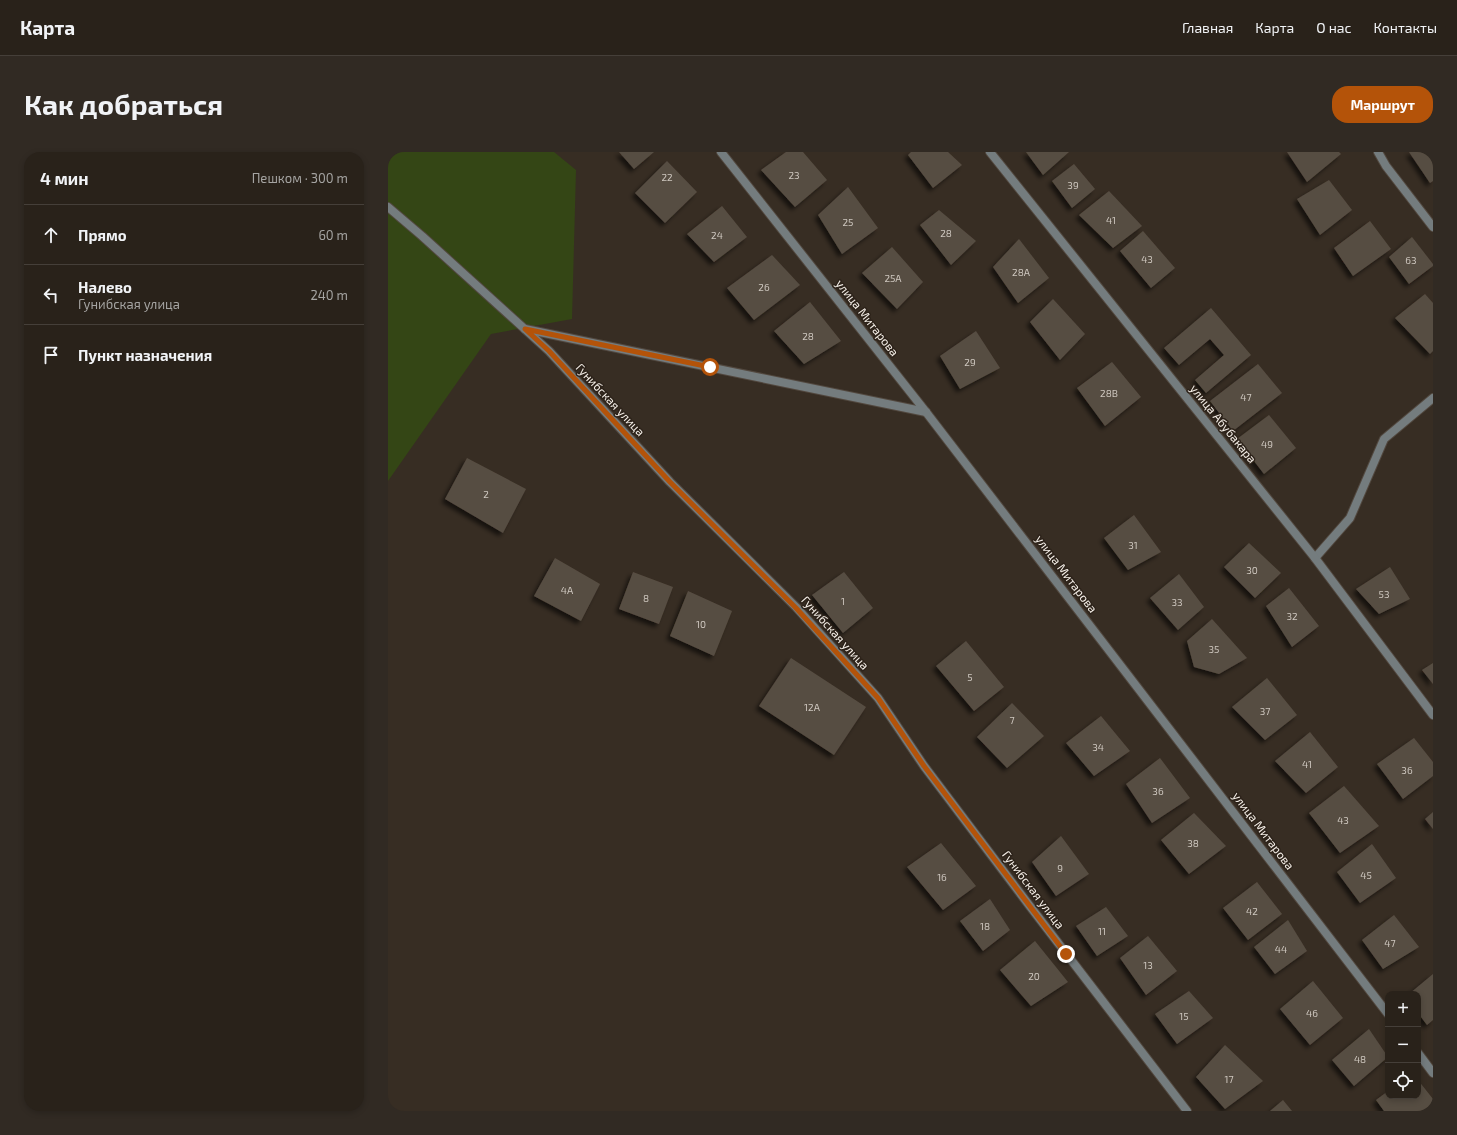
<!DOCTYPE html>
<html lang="ru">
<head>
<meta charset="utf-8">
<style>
	body { margin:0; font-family:"Exo 2",sans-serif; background:#312a23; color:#f1f3f6 }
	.controls { position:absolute; right:12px; bottom:12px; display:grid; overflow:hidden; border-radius:8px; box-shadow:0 2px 6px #0003 }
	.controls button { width:36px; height:36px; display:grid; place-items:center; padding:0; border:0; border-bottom:1px solid #453f39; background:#29221a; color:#f1f3f6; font:20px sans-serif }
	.stop { position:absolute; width:12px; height:12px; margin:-9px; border:3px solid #b45309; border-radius:50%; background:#fff }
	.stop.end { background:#b45309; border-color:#fff; box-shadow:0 1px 4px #0008 }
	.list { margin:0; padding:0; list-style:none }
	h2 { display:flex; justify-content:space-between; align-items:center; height:52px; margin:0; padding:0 16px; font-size:17px }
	h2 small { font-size:13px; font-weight:400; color:#a5a4a2 }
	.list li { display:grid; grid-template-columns:26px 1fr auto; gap:12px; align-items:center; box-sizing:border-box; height:60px; padding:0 16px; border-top:1px solid #453f39 }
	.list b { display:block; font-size:15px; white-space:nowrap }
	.list p { margin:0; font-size:13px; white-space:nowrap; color:#a5a4a2 }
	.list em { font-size:13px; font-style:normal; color:#a5a4a2 }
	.icon { flex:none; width:22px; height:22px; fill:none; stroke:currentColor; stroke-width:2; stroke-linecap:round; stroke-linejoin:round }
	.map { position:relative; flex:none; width:1045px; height:959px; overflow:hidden; border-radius:16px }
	header { display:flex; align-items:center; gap:24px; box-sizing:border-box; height:56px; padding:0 20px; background:#29221a; border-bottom:1px solid #453f39 }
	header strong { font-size:19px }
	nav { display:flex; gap:22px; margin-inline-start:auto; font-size:14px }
	.intro { display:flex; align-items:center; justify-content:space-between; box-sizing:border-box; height:96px; padding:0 24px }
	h1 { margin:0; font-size:28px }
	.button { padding:10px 18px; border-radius:16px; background:#b45309; color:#fff; font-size:14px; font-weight:700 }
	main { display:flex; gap:24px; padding:0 24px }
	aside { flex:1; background:#29221a; border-radius:16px; box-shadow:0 2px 6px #0003 }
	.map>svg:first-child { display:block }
</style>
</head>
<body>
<header>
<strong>Карта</strong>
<nav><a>Главная</a><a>Карта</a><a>О нас</a><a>Контакты</a></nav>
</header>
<div class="intro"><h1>Как добраться</h1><a class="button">Маршрут</a></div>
<main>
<aside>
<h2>4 мин<small>Пешком · 300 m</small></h2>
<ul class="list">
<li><svg class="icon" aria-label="ahead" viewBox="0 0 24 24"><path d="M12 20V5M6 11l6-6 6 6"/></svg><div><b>Прямо</b></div><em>60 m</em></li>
<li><svg class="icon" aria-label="left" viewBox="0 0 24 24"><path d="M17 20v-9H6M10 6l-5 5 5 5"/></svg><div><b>Налево</b><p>Гунибская улица</p></div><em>240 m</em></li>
<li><svg class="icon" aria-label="arrive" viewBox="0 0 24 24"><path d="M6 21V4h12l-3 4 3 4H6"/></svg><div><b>Пункт назначения</b></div></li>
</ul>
</aside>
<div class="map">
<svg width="1045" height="959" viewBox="0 0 1045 959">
	<defs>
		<filter id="shadow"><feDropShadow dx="-3.5" dy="3.5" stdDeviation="2" flood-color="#0009"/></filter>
	</defs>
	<rect width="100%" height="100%" fill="#372d23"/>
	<polygon fill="#344615" points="0,0 166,0 188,18 184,167 103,182 0,329"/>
	<g fill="#574d42" filter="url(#shadow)">
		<polygon points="231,0 266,0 246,17"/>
		<polygon points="398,0 415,0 439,28 407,55 373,18"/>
		<polygon points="523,0 560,0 574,13 545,36 520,3"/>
		<polygon points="638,0 681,0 655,23"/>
		<polygon points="899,0 951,0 953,2 919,30"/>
		<polygon points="1021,0 1045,0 1045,29 1042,31"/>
		<polygon points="279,9 309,40 277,71 247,41"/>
		<polygon points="686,12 707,37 684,56 664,29"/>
		<polygon points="941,28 964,58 932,83 909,47"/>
		<polygon points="460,35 490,76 454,102 430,63"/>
		<polygon points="721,39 754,74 725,96 691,63"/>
		<polygon points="334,54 359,85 326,110 299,82"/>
		<polygon points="551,58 588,89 563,113 532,73"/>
		<polygon points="982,69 1003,97 965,124 946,96"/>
		<polygon points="755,79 787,116 763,136 732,99"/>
		<polygon points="1024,85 1045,112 1045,114 1021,132 1001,105"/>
		<polygon points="631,87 661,126 630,151 605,115"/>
		<polygon points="504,95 535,130 509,157 474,121"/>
		<polygon points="384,103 412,133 366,168 339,136"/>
		<polygon points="1037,142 1045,151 1045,199 1042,202 1007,166"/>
		<polygon points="665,147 697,182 672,208 642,170"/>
		<polygon points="422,150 453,189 416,212 386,179"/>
		<polygon points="823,156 863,203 818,241 807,228 836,203 822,187 791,213 776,196"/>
		<polygon points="588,179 612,216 572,237 552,204"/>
		<polygon points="724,210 753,245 717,274 689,236"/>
		<polygon points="870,212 894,241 845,279 822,249"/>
		<polygon points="881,263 908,296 876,322 849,287"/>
		<polygon points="79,306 138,337 115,381 57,347"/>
		<polygon points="746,363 773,400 740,418 716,386"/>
		<polygon points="861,391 893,421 867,446 836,415"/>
		<polygon points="167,406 212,432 193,469 146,444"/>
		<polygon points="1002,415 1022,447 991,462 968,437"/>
		<polygon points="245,420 285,435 271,472 231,457"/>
		<polygon points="456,420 485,456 455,481 424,443"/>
		<polygon points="791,422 816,455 790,478 762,446"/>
		<polygon points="901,436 931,474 904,495 878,454"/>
		<polygon points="300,439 344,459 326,504 282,484"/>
		<polygon points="824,467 859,506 831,522 806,515 799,489"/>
		<polygon points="578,489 616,535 586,559 548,514"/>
		<polygon points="403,506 478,555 446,603 371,554"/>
		<polygon points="1045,511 1045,532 1034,518"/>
		<polygon points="879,526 909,563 877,588 844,555"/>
		<polygon points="624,551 656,584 619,616 589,585"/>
		<polygon points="713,564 742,599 706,624 678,591"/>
		<polygon points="922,580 950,615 918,641 887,609"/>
		<polygon points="1026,586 1045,610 1045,624 1015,647 989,612"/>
		<polygon points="772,606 802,646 764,671 738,632"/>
		<polygon points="956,634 991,674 952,701 921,661"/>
		<polygon points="1045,660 1045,677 1037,667"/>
		<polygon points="806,661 838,694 801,722 773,688"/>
		<polygon points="673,684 701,722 668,744 644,710"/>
		<polygon points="553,691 588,734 555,758 519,715"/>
		<polygon points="984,692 1008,726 972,751 949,720"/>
		<polygon points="869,730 894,762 860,788 835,756"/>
		<polygon points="602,747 622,778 595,799 572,769"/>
		<polygon points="718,755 740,784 709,804 688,774"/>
		<polygon points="1006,763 1031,795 995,817 974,788"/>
		<polygon points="900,768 919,799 887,822 866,795"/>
		<polygon points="760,784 789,819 758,843 732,806"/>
		<polygon points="647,789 680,830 643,854 612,818"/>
		<polygon points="1045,822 1045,868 1039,873 1030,861 1030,842 1021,842"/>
		<polygon points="925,829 955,866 922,893 892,857"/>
		<polygon points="801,839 825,866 789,892 767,862"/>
		<polygon points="981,877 1000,905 966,934 944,908"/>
		<polygon points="837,893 875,929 837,957 808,925"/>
		<polygon points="1030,928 1045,947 1045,953 1037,959 996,959 988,948 1000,939 1000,944 1030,944"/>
		<polygon points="895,948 904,959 882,959"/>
	</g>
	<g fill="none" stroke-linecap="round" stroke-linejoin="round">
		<g stroke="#52483f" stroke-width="10">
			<polyline id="lane" points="927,406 962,366 996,287 1045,246"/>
		</g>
		<g stroke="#52483f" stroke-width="10">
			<g id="street">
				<polyline points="333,0 538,260 1000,862"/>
				<polyline points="602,0 927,406 1045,563"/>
				<polyline points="990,0 998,14 1045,75"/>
				<polyline points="0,55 34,84 161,199 282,330 408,455 490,546 536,614 641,753 799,959"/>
				<polyline points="137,177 538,260"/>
				<polyline points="1030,901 1045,921"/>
			</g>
		</g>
		<use href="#lane" stroke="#747c7e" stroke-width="8"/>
		<use href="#street" stroke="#747c7e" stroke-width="8"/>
	</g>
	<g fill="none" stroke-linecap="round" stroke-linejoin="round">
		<polyline stroke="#b45309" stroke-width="5" points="322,215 137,177 161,199 282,330 408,456 490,546 536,614 678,802"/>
	</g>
	<g text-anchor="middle" stroke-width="3" stroke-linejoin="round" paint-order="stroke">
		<g font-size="10" fill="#cec7bf">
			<text x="406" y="27">23</text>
			<text x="279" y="29">22</text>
			<text x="685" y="37">39</text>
			<text x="723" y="72">41</text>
			<text x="460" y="74">25</text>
			<text x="558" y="85">28</text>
			<text x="329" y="87">24</text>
			<text x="759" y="111">43</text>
			<text x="1023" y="112">63</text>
			<text x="633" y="124">28А</text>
			<text x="505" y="130">25А</text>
			<text x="376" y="139">26</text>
			<text x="420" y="188">28</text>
			<text x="582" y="214">29</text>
			<text x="721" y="245">28В</text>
			<text x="858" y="249">47</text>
			<text x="879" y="296">49</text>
			<text x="98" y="346">2</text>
			<text x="745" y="397">31</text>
			<text x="864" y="422">30</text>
			<text x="179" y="442">4А</text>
			<text x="996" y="446">53</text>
			<text x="258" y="450">8</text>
			<text x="455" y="453">1</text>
			<text x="789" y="454">33</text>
			<text x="904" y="468">32</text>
			<text x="313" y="476">10</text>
			<text x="826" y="501">35</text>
			<text x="582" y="529">5</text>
			<text x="424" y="559">12А</text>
			<text x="877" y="563">37</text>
			<text x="624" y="572">7</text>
			<text x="710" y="599">34</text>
			<text x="919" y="616">41</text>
			<text x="1019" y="622">36</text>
			<text x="770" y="643">36</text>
			<text x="955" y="672">43</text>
			<text x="805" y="695">38</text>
			<text x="672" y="720">9</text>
			<text x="978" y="727">45</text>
			<text x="554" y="729">16</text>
			<text x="864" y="763">42</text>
			<text x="597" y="778">18</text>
			<text x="714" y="783">11</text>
			<text x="1002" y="795">47</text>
			<text x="893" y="801">44</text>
			<text x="760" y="817">13</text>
			<text x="646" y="828">20</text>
			<text x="924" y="865">46</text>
			<text x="796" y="868">15</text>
			<text x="972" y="911">48</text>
			<text x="841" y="931">17</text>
		</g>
		<g font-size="12" fill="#f6f0e9" stroke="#2d231a">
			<text transform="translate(479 166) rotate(52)" y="4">улица Митарова</text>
			<text transform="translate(222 248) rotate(47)" y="4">Гунибская улица</text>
			<text transform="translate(835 272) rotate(51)" y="4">улица Абубакара</text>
			<text transform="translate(678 422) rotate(53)" y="4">улица Митарова</text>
			<text transform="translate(447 481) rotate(48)" y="4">Гунибская улица</text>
			<text transform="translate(875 679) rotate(53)" y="4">улица Митарова</text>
			<text transform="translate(645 738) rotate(53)" y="4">Гунибская улица</text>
		</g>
	</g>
</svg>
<div class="controls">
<button>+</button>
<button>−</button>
<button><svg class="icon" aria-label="locate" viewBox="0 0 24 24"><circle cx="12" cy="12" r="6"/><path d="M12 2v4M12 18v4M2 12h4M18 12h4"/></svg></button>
</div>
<div class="stop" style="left:322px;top:215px"></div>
<div class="stop end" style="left:678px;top:802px"></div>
</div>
</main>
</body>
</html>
